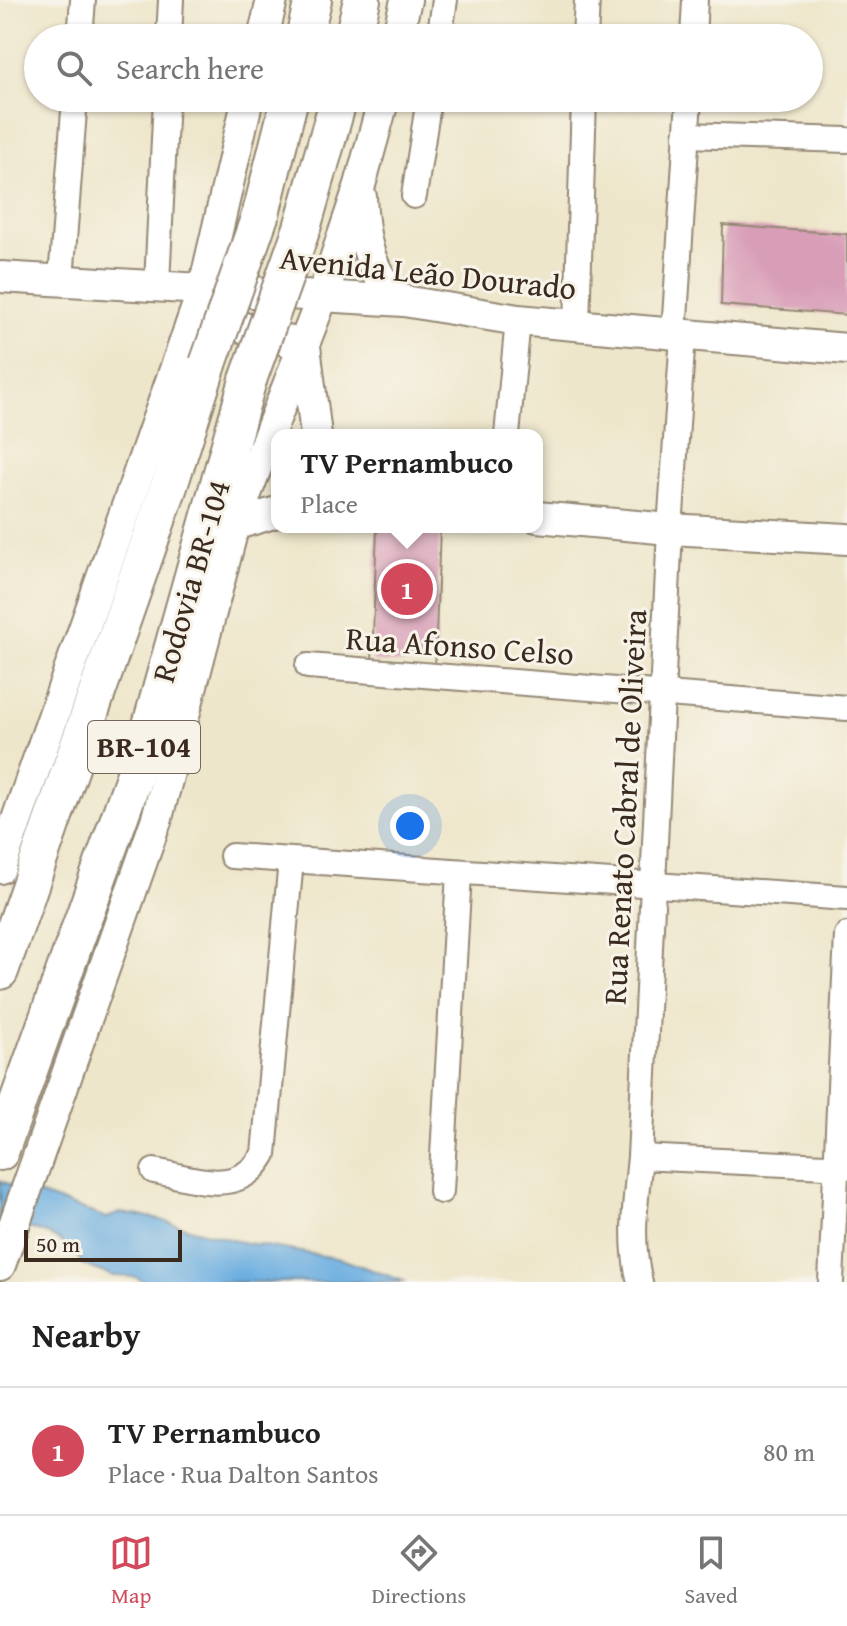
<!DOCTYPE html>
<html lang="en">
<head>
<meta charset="utf-8">
<style>
	body { margin:0; font-family:"Gentium Book Plus",serif; background:#f2f2f2; color:#222 }
	.scale { position:absolute; left:24px; bottom:20px; width:158px; box-sizing:border-box; padding-left:8px; border:4px solid #3b2a1e; border-top:0; font-size:22px; line-height:28px; white-space:nowrap; color:#3b2a1e; -webkit-text-stroke:6px #f7f3e8; paint-order:stroke }
	.you { position:absolute; left:410px; top:826px; width:28px; height:28px; margin:-20px; border:6px solid #fff; border-radius:50%; background:#1a73e8; box-shadow:0 0 0 12px #1a73e833 }
	.badge { display:grid; place-items:center; width:52px; height:52px; border-radius:50%; background:#d1495b; color:#fff; font-size:26px; font-weight:700 }
	.pin { position:absolute; translate:-50% -50%; border:4px solid #fff; box-shadow:0 2px 8px #0006 }
	.popup { position:absolute; left:271px; top:429px; width:272px; height:104px; box-sizing:border-box; display:grid; place-content:center; border-radius:16px; background:#fff; filter:drop-shadow(0 2px 6px #0005); font-size:26px; white-space:nowrap; color:#767676 }
	.popup b { font-size:30px; color:#222 }
	.popup::after { content:''; position:absolute; left:50%; top:100%; margin-left:-16px; border:16px solid transparent; border-top-color:#fff }
	.list { margin:0; padding:0; list-style:none }
	h2 { display:flex; justify-content:space-between; align-items:center; height:104px; margin:0; padding:0 32px; font-size:34px }
	h2 small { font-size:26px; font-weight:400; color:#767676 }
	.list li { display:grid; grid-template-columns:52px 1fr auto; gap:24px; align-items:center; box-sizing:border-box; height:128px; padding:0 32px; border-top:2px solid #e0e0e0 }
	.list b { display:block; font-size:30px; white-space:nowrap }
	.list p { margin:0; font-size:26px; white-space:nowrap; color:#767676 }
	.list em { font-size:26px; font-style:normal; color:#767676 }
	.icon { flex:none; width:44px; height:44px; fill:none; stroke:currentColor; stroke-width:2; stroke-linecap:round; stroke-linejoin:round }
	.map { position:relative; flex:none; width:847px; height:1282px; overflow:hidden }
	.search { position:absolute; background:#fff; box-shadow:0 2px 6px #0004; left:24px; right:24px; top:24px; height:88px; display:flex; align-items:center; gap:20px; box-sizing:border-box; padding:0 28px; border-radius:44px; color:#767676; font-size:30px }
	.sheet { height:232px; background:#fff }
	nav { display:flex; justify-content:space-around; align-items:center; box-sizing:border-box; height:112px; border-top:2px solid #e0e0e0; background:#fff; font-size:22px; color:#767676 }
	nav a { display:grid; justify-items:center; gap:4px }
	nav .on { color:#d1495b }
	.map>svg:first-child { display:block }
</style>
</head>
<body>
<div class="map">
<svg width="847" height="1282" viewBox="0 0 847 1282">
	<rect width="100%" height="100%" fill="#f7f3e8"/>
	<filter id="ink" filterUnits="userSpaceOnUse"><feTurbulence type="fractalNoise" baseFrequency=".0125" numOctaves="2"/><feDisplacementMap in="SourceGraphic" scale="16" xChannelSelector="R" yChannelSelector="G"/><feConvolveMatrix kernelMatrix="1 2 1 2 8 2 1 2 1" color-interpolation-filters="sRGB"/></filter>
	<filter id="wash" filterUnits="userSpaceOnUse"><feTurbulence type="fractalNoise" baseFrequency=".006" numOctaves="4" result="noise"/><feDisplacementMap in="SourceGraphic" scale="32" xChannelSelector="R" yChannelSelector="G"/><feGaussianBlur stdDeviation="1.8" result="paint"/><feColorMatrix in="noise" values="0 0 0 0 0 0 0 0 0 0 0 0 0 0 0 0 0 1.4 0 .05"/><feComposite in="paint" operator="in"/></filter>
	<g filter="url(#wash)">
		<rect width="100%" height="100%" fill="#eee6ca"/>
		<path fill="#6bade0" stroke="#536c7f" stroke-width="2" d="M0,1181L107,1218L120,1213L149,1217L236,1241L341,1259L406,1282H144L136,1277L113,1276L83,1265C68,1235 31,1228 0,1221Z"/>
		<g id="blocks">
			<g fill="#d89db7">
				<polygon points="723,225 847,234 847,315 721,305"/>
				<polygon points="377,527 440,527 435,664 372,662"/>
			</g>
		</g>
	</g>
	<g filter="url(#ink)">
		<use href="#blocks" fill-opacity="0" stroke="#948874" stroke-width="2"/>
		<g fill="none" stroke-linecap="round" stroke-linejoin="round">
			<g stroke="#948874" stroke-width="28">
				<g id="minor">
					<polyline points="80,38 83,0"/>
					<polyline points="169,38 171,0"/>
					<polyline points="439,38 445,0"/>
					<polyline points="585,38 587,0"/>
					<polyline points="693,38 695,0"/>
					<polyline points="686,135 847,140"/>
					<polyline points="414,196 429,98"/>
					<polyline points="61,279 75,98"/>
					<polyline points="157,284 166,98"/>
					<polyline points="577,326 584,98"/>
					<polyline points="674,334 689,98"/>
					<polyline points="507,435 518,320"/>
					<polyline points="308,666 847,708"/>
					<polyline points="232,856 847,898"/>
					<polyline points="640,1157 847,1167"/>
					<path d="M154,1171C195,1178 239,1198 264,1154L291,860"/>
					<polyline points="441,1191 459,873"/>
					<path d="M640,1282C629,1241 636,1199 640,1157L670,529L683,335"/>
					<polyline points="831,1282 847,935"/>
				</g>
			</g>
			<g stroke="#948874" stroke-width="34">
				<g id="major">
					<polyline points="263,38 272,0"/>
					<polyline points="397,38 406,0"/>
					<path d="M361,197C363,235 369,280 404,301"/>
					<polyline points="0,277 404,301 518,320 847,349"/>
					<polyline points="201,315 305,346 316,435"/>
					<polyline points="537,517 670,529 847,539"/>
					<polyline points="234,525 277,512"/>
					<polyline points="0,868 204,287 248,98"/>
					<polyline points="0,1265 157,818 234,525 323,295 360,185 384,98"/>
				</g>
			</g>
			<g stroke="#948874" stroke-width="40">
				<g id="highway">
					<polyline points="304,38 313,0"/>
					<polyline points="353,38 362,0"/>
					<polyline points="261,213 290,98"/>
					<polyline points="302,228 339,98"/>
					<polyline points="0,971 169,486 208,364"/>
					<polyline points="0,1152 146,743 248,380"/>
				</g>
			</g>
			<use href="#minor" stroke="#fff" stroke-width="24"/>
			<use href="#major" stroke="#fff" stroke-width="30"/>
			<use href="#highway" stroke="#fff" stroke-width="36"/>
			<g stroke="#948874" stroke-width="40" stroke-linecap="butt">
				<g id="highway-bridge">
					<polyline points="208,364 261,213"/>
					<polyline points="248,380 302,228"/>
				</g>
			</g>
			<use href="#highway-bridge" stroke="#fff" stroke-width="36"/>
		</g>
	</g>
	<g text-anchor="middle" stroke-width="6" stroke-linejoin="round" paint-order="stroke">
		<rect fill="#f7f3e8" stroke="#73665b" stroke-width="2" x="88" y="721" width="112" height="52" rx="6"/>
		<g font-size="30" font-weight="bold" fill="#3b2a1e">
			<text x="144" y="757">BR-104</text>
		</g>
		<g font-size="32" fill="#3b2a1e" stroke="#f7f3e8">
			<text transform="translate(428 273) rotate(6)" y="11">Avenida Leão Dourado</text>
			<text transform="translate(191 581) rotate(-74)" y="11">Rodovia BR-104</text>
			<text transform="translate(460 646) rotate(4)" y="11">Rua Afonso Celso</text>
			<text transform="translate(625 807) rotate(-87)" y="11">Rua Renato Cabral de Oliveira</text>
		</g>
	</g>
</svg>
<div class="scale">50 m</div>
<div class="you"></div>
<div class="pin badge" style="left:407px;top:589px">1</div>
<div class="popup"><b>TV Pernambuco</b>Place</div>
<div class="search"><svg class="icon" aria-label="search" viewBox="0 0 24 24"><circle cx="10" cy="10" r="6"/><path d="M15 15l6 6"/></svg>Search here</div>
</div>
<section class="sheet">
<h2>Nearby<small></small></h2>
<ul class="list">
<li><span class="badge">1</span><div><b>TV Pernambuco</b><p>Place · Rua Dalton Santos</p></div><em>80 m</em></li>
</ul>
</section>
<nav>
<a class="on"><svg class="icon" aria-label="map" viewBox="0 0 24 24"><path d="M3 6l6-2 6 2 6-2v14l-6 2-6-2-6 2zM9 4v14M15 6v14"/></svg>Map</a>
<a><svg class="icon" aria-label="directions" viewBox="0 0 24 24"><path d="M12 3l9 9-9 9-9-9zM9 14v-3h6M13 9l2 2-2 2"/></svg>Directions</a>
<a><svg class="icon" aria-label="saved" viewBox="0 0 24 24"><path d="M7 4h10v16l-5-4-5 4z"/></svg>Saved</a>
</nav>
</body>
</html>
